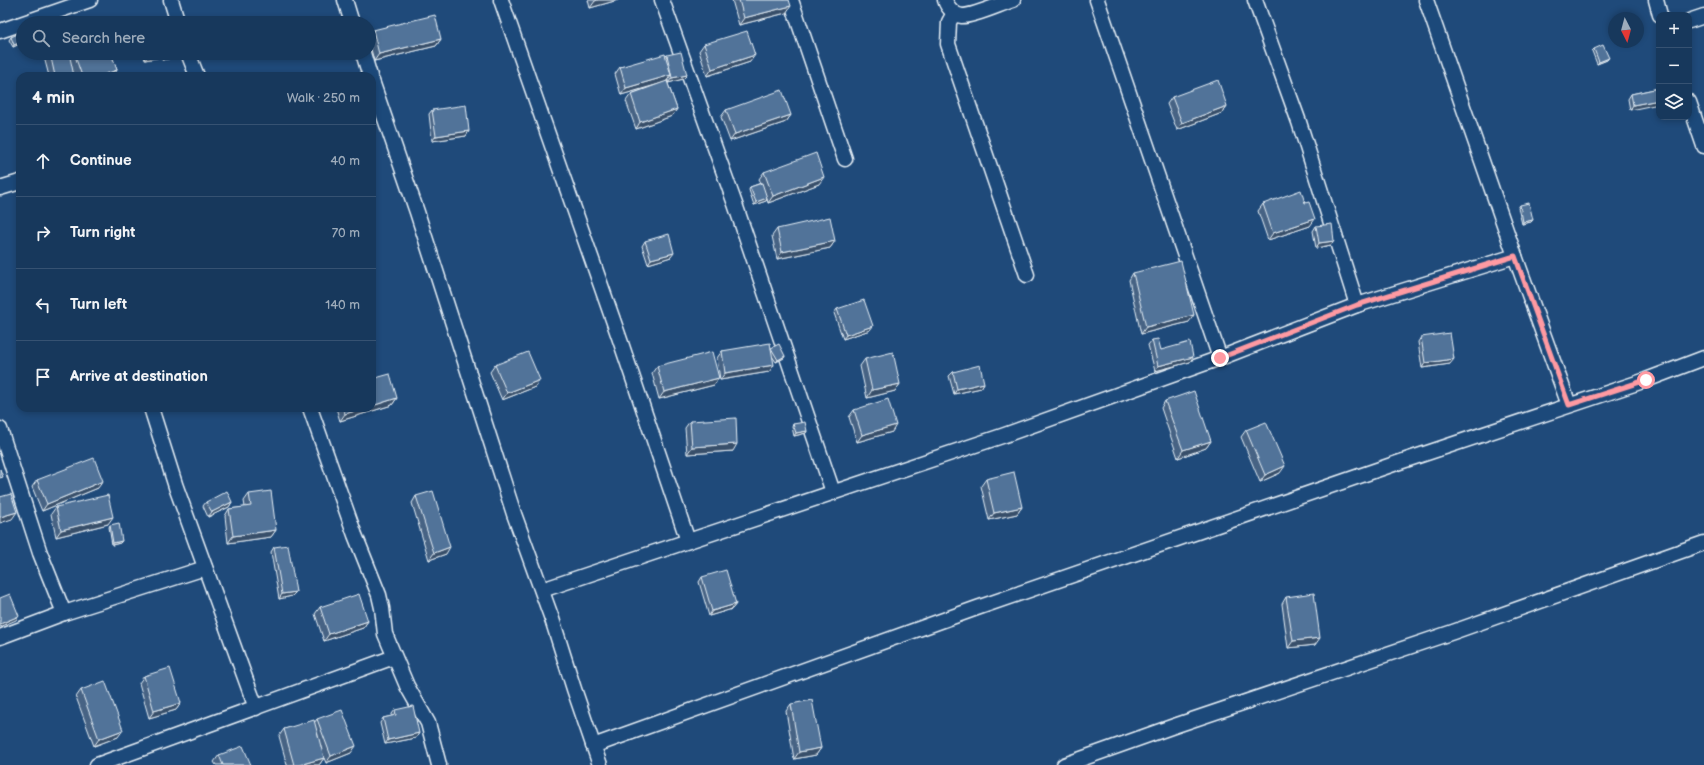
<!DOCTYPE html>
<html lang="en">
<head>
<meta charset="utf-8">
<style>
	body { margin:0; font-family:"Balsamiq Sans",sans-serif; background:#244365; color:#f1f3f6 }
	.controls { position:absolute; right:12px; top:12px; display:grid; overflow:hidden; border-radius:8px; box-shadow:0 2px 6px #0003 }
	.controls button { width:36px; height:36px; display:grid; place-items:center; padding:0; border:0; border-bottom:1px solid #365272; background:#17385c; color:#f1f3f6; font:20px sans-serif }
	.compass { position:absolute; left:1608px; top:12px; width:36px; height:36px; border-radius:50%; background:#17385c; box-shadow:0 2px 6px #0003; rotate:174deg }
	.stop { position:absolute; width:12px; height:12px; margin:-9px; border:3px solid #ff9aa2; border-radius:50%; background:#fff }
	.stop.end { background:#ff9aa2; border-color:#fff; box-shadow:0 1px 4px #0008 }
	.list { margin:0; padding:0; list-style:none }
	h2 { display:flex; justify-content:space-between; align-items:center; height:52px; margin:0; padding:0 16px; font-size:17px }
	h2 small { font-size:13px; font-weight:400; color:#9eacbb }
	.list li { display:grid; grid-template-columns:26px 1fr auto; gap:12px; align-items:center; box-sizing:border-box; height:72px; padding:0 16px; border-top:1px solid #365272 }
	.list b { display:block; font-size:15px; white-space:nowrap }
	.list em { font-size:13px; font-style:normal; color:#9eacbb }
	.icon { flex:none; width:22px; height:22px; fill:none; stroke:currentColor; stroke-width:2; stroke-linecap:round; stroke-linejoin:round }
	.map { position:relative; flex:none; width:1704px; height:765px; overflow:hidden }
	.search { position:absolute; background:#17385c; box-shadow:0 2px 6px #0003; left:16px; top:16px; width:360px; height:44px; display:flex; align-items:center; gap:10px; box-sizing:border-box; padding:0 14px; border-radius:22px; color:#9eacbb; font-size:15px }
	.panel { position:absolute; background:#17385c; box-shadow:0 2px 6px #0003; left:16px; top:72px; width:360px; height:340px; border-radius:12px }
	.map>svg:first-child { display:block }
</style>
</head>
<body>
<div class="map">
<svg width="1704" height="765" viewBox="0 0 1704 765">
	<rect width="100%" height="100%" fill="#1f4a7a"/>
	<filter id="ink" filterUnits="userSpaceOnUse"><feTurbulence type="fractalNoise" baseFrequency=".025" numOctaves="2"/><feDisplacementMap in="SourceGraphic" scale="8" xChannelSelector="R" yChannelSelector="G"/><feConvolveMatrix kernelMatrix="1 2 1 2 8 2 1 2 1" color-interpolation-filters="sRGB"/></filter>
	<g filter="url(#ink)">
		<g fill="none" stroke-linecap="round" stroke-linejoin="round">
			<g stroke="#e8f1f8" stroke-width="17">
				<g id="minor">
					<polyline points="171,0 178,23"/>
					<polyline points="345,0 352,23"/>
					<polyline points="501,0 619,337 688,541"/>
					<polyline points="662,0 735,204 833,492"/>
					<polyline points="791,0 845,159"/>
					<path d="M945,0C947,7 954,15 962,16C975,16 1000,4 1013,0"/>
					<polyline points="1097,0 1220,358"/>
					<polyline points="1255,0 1299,122 1357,305"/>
					<polyline points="1426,0 1515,256 1569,405"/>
					<polyline points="1656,0 1660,15"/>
					<polyline points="954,13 949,22 948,44 1027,275"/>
					<polyline points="1689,21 1704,16"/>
					<polyline points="0,31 90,0"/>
					<polyline points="188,53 197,76"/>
					<polyline points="363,53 370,76"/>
					<polyline points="372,81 417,212 514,514 552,619 574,689 600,765"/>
					<polyline points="1689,102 1704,146"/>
					<polyline points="0,188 20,182"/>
					<polyline points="151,408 176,487 256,708"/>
					<polyline points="310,408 355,535 379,595 382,608 385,634 407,686 428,723 439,765"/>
					<polyline points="0,429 40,553 64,613"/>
					<polyline points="542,590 1002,436 1220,358 1357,305 1515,256"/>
					<polyline points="0,637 64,613 205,568"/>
					<polyline points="593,746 977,608 1397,463 1646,380 1704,358"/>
					<polyline points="97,765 394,657"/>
					<polyline points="1064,765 1174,726 1453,632 1704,543"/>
				</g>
			</g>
			<use href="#minor" stroke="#1f4a7a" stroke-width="14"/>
		</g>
		<g fill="#466384" stroke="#e8f1f8">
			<polygon points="588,0 618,0 590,8"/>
			<polygon points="732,0 789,0 786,13 739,25"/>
			<polygon points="373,30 441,39 436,46 374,61 369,41 369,35"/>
			<polygon points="11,37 23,39 23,42 22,43 13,47 9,40"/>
			<polygon points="704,44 750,62 707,76 699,51"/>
			<polygon points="1594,49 1609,58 1607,60 1597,64 1592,51"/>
			<polygon points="43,53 111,53 117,70 113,76 49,76"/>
			<polygon points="143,53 180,53 177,57 162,60 161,57 145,60"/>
			<polygon points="667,55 687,75 683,79 668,83 668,80 667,81 677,109 672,116 636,129 626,101 631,94 655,85 621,95 615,74 620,67 665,57"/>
			<polygon points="1659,88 1630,110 1628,99 1631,94"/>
			<polygon points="1172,97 1227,106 1222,113 1177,130 1167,104"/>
			<polygon points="432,110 469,131 466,136 432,141 429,114"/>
			<polygon points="726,110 791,115 786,122 730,141 721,117"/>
			<polygon points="764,172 819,184 768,203 767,199 766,201 754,205 749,190 750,187 761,183 759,179"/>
			<polygon points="1305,203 1310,226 1268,240 1258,211 1263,204"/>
			<polygon points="1520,205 1533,220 1531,222 1522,224 1518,208"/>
			<polygon points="1316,226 1334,241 1331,245 1316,248 1313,231"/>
			<polygon points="777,229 835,241 830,248 777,259 772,236"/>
			<polygon points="645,241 671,257 648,264 642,246"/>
			<polygon points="1133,273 1189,322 1141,334 1129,280"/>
			<polygon points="837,309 870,330 843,339 834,313"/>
			<polygon points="1421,337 1450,364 1422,368 1418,342"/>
			<polygon points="1152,340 1161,350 1190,362 1155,371 1148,345"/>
			<polygon points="771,348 785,356 784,358 776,362 772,356 769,372 720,380 717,358 722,351"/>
			<polygon points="865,359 900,384 895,391 867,398 860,366"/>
			<polygon points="495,365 535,387 502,400 490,372"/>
			<polygon points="657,366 719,378 714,385 659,399 652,373"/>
			<polygon points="953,372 984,383 981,388 954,394 949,376"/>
			<polygon points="397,398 392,405 340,421 336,408 372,408"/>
			<polygon points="1165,401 1211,441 1206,448 1178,458 1161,408"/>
			<polygon points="854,410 892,432 857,442 849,417"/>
			<polygon points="690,421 733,451 687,454 685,428"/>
			<polygon points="793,424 807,431 806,433 794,436 792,427"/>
			<polygon points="1246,430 1280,473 1260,482 1241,437"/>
			<polygon points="986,479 1022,507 1017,514 989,520 981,486"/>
			<polygon points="37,480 98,488 42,511 32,487"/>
			<polygon points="249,494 276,530 271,537 228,543 225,516 229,509 245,507 244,501"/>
			<polygon points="416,496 446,554 429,560 412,503"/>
			<polygon points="206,502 232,502 229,507 208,517 203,506"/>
			<polygon points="56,507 108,524 56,537 51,514"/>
			<polygon points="110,525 122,541 120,543 112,545 109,527"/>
			<polygon points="274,547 296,592 292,596 279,599 271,552"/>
			<polygon points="702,577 736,604 732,609 709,616 699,582"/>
			<polygon points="1286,597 1315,645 1288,648 1282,604"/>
			<polygon points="320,607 368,621 363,628 324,641 315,614"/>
			<polygon points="144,676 181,703 176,710 149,718 139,683"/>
			<polygon points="81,690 118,737 94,746 76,697"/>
			<polygon points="791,704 821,748 816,755 794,759 786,711"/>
			<polygon points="395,710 419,733 416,738 385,744 380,723 383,718 392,716 392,714"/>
			<polygon points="317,719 351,753 326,763 324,758 319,765 287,765 279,736 284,729 314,723"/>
			<polygon points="219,755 251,765 216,765 214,762"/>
		</g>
		<g fill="#39506b" stroke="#e8f1f8">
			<polygon points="598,0 618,0 590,8 595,1"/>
			<polygon points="791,6 786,13 739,25 744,18"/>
			<polygon points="441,39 436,46 374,61 379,54"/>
			<polygon points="23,41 22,43 13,47 14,45"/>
			<polygon points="160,53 164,53 161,57 145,60 148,56"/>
			<polygon points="176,53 180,53 177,57 162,60 165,55"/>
			<polygon points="755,55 750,62 707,76 712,69"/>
			<polygon points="1609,58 1607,60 1597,64 1599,62"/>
			<polygon points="117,70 113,76 100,76"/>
			<polygon points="671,75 666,82 621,95 626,88"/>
			<polygon points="687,75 683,79 668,83 672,78"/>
			<polygon points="1659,100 1659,104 1630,110 1633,105"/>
			<polygon points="1227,106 1222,113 1177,130 1182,123"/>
			<polygon points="677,109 672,116 636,129 640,122"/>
			<polygon points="791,115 786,122 730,141 735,134"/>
			<polygon points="469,131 466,136 432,141 436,136"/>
			<polygon points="824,177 819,184 768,203 773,196"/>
			<polygon points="767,198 766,201 754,205 756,202"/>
			<polygon points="1315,219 1310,226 1268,240 1273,233"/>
			<polygon points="1533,220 1531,222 1522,224 1523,222"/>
			<polygon points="835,241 830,248 777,259 782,252"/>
			<polygon points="1334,241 1331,245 1316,248 1319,243"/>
			<polygon points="674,253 671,257 648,264 651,259"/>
			<polygon points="1194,315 1189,322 1141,334 1146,327"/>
			<polygon points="873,326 870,330 843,339 846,335"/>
			<polygon points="785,356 784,358 776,362 778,360"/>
			<polygon points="1193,357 1190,362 1155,371 1158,366"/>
			<polygon points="1454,359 1450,364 1422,368 1425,363"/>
			<polygon points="774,365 769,372 720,380 725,373"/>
			<polygon points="719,378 714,385 659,399 664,392"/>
			<polygon points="540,380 535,387 502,400 507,393"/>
			<polygon points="984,383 981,388 954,394 957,389"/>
			<polygon points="900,384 895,391 867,398 872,390"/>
			<polygon points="397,398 392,405 340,421 345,414 365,408 372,408 372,406"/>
			<polygon points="896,425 892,432 857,442 862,435"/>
			<polygon points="807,431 806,433 794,436 796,433"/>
			<polygon points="1211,441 1206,448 1178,458 1183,450"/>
			<polygon points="737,444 733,451 687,454 692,447"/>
			<polygon points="1285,466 1280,473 1260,482 1265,475"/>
			<polygon points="103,481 98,488 42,511 47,504"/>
			<polygon points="232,502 229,507 208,517 212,512"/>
			<polygon points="1022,507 1017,514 989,520 994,513"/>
			<polygon points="17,512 12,519 0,523 0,517"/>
			<polygon points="113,517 108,524 56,537 61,530"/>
			<polygon points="276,530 271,537 228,543 233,536"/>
			<polygon points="122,541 120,543 112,545 113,543"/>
			<polygon points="450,547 446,554 429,560 434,553"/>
			<polygon points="296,592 292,596 279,599 282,594"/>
			<polygon points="736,604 732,609 709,616 712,611"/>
			<polygon points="19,616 16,620 0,627 0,624"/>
			<polygon points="368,621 363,628 324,641 329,634"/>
			<polygon points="1320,638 1315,645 1288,648 1293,641"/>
			<polygon points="181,703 176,710 149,718 154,711"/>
			<polygon points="123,730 118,737 94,746 99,739"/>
			<polygon points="419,733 416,738 385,744 388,740"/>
			<polygon points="356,746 351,753 326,763 331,756"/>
			<polygon points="821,748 816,755 794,759 799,752"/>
			<polygon points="324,758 319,765 299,765"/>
		</g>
		<g fill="#517399" stroke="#e8f1f8">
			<polygon points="739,0 789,0 791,6 744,18"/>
			<polygon points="435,15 441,39 379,54 373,30"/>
			<polygon points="747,31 755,55 712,69 704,44"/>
			<polygon points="20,33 23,39 23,41 14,45 11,37"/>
			<polygon points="1603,45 1609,58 1599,62 1594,49"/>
			<polygon points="681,52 687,75 672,78 667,55"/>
			<polygon points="50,53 69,53 74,76 55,76"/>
			<polygon points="74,53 111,53 117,70 100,76 82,76"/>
			<polygon points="148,53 160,53 148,56"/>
			<polygon points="164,53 176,53 165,55"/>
			<polygon points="665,54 671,75 626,88 620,67"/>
			<polygon points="1218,80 1227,106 1182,123 1172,97"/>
			<polygon points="667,81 677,109 640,122 631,94"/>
			<polygon points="1659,88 1659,100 1633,105 1631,94"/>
			<polygon points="782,90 791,115 735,134 726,110"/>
			<polygon points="466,105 469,131 436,136 432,110"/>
			<polygon points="816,153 824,177 773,196 764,172"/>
			<polygon points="762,183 767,198 756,202 750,187"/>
			<polygon points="1301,190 1305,203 1309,202 1315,219 1273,233 1263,204"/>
			<polygon points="1529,203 1533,220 1523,222 1520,205"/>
			<polygon points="830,217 835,241 782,252 777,229"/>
			<polygon points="1332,224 1334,241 1319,243 1316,226"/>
			<polygon points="669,234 674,253 651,259 645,241"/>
			<polygon points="1181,261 1194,315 1146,327 1133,273"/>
			<polygon points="864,300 873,326 846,335 837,309"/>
			<polygon points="1450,333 1454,359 1425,363 1421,337"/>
			<polygon points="1158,339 1161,350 1190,342 1193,357 1158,366 1152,340"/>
			<polygon points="770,343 774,365 725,373 722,351"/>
			<polygon points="779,344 785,356 778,360 771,348"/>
			<polygon points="528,352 540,380 507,393 495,365"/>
			<polygon points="712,352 719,378 664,392 657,366"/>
			<polygon points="893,352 900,384 872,390 865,359"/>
			<polygon points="980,365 984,383 957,389 953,372"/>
			<polygon points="390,374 397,398 372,406 372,379"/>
			<polygon points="1194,391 1211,441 1183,450 1165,401"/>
			<polygon points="888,399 896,425 862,435 854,410"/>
			<polygon points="343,408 365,408 345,414"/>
			<polygon points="736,418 737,444 692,447 690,421"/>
			<polygon points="805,422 807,431 796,433 793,424"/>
			<polygon points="1266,422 1285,466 1265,475 1246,430"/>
			<polygon points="94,458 103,481 47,504 37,480"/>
			<polygon points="0,469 3,477 0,478"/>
			<polygon points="1014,472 1022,507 994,513 986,479"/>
			<polygon points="227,491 232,502 212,512 206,502"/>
			<polygon points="271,491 276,530 233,536 229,509 251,506 249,494"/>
			<polygon points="433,491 450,547 434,553 416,496"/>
			<polygon points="11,494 17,512 0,517 0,497"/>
			<polygon points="108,495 113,517 61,530 56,507"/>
			<polygon points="119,523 122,541 113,543 110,525"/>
			<polygon points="288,545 296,592 282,594 274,547"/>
			<polygon points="726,570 736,604 712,611 702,577"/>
			<polygon points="1314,593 1320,638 1293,641 1286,597"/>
			<polygon points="10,594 19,616 0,624 0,598"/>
			<polygon points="359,594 368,621 329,634 320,607"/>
			<polygon points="170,668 181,703 154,711 144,676"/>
			<polygon points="105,681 123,730 99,739 81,690"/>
			<polygon points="812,700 821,748 799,752 791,704"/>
			<polygon points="413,706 419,733 388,740 383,718 396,715 395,710"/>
			<polygon points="342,710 356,746 331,756 317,719"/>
			<polygon points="314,720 324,758 299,765 294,765 284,729"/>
			<polygon points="243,746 251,765 223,765 219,755"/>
		</g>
	</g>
	<g fill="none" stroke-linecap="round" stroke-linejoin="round" filter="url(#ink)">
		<polyline stroke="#ff9aa2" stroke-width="5" points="1220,358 1357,305 1515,256 1569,405 1646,380"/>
	</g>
</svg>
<div class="controls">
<button>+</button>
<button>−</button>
<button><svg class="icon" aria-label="layers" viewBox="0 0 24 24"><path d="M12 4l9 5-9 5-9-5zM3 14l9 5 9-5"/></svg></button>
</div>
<svg class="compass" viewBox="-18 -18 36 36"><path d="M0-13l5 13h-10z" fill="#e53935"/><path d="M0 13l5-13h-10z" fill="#9eacbb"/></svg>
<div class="stop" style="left:1646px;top:380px"></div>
<div class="stop end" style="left:1220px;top:358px"></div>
<div class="search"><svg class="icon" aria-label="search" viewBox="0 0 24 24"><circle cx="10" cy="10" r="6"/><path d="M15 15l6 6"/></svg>Search here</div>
<section class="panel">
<h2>4 min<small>Walk · 250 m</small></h2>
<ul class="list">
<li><svg class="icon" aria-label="ahead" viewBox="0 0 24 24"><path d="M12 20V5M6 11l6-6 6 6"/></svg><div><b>Continue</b></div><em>40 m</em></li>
<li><svg class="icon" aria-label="right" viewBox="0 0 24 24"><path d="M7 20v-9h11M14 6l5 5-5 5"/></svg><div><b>Turn right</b></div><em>70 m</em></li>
<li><svg class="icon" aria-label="left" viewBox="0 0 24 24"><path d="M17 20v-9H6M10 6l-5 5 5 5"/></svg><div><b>Turn left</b></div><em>140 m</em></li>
<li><svg class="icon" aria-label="arrive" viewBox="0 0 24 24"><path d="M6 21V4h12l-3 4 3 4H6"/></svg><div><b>Arrive at destination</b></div></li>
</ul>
</section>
</div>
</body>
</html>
